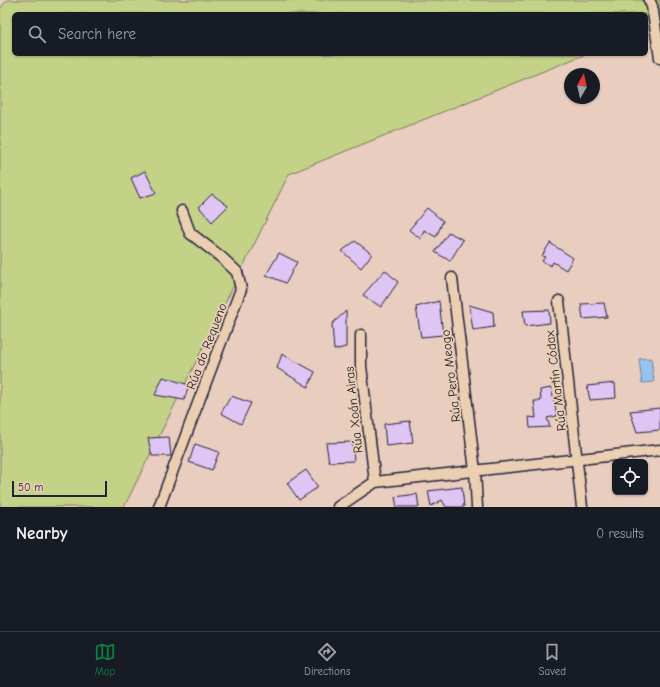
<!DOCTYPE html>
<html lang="en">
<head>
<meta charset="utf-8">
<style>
	body { margin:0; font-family:"Comic Neue",sans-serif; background:#242831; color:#f1f3f6 }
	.controls { position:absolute; right:12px; bottom:12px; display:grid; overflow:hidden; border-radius:6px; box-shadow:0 1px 3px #0004 }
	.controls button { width:36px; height:36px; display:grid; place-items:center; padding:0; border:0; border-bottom:1px solid #363941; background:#171b24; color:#f1f3f6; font:20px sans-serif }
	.compass { position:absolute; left:564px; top:68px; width:36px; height:36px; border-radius:50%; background:#171b24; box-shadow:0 1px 3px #0004; rotate:8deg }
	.scale { position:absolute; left:12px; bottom:10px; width:95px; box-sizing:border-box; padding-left:4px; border:2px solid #22223b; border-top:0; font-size:11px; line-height:14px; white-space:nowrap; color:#22223b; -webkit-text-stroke:3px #ebcfb2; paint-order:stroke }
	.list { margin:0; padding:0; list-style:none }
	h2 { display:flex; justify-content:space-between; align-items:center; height:52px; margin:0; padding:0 16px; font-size:17px }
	h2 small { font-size:13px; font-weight:400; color:#9ea1a6 }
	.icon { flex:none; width:22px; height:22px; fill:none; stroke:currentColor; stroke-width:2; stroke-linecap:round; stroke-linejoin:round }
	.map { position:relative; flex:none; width:660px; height:507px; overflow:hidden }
	.search { position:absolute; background:#171b24; box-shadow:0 1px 3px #0004; left:12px; right:12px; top:12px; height:44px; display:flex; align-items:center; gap:10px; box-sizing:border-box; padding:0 14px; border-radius:6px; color:#9ea1a6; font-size:15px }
	.sheet { height:124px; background:#171b24 }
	nav { display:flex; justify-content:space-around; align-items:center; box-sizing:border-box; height:56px; border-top:1px solid #363941; background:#171b24; font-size:11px; color:#9ea1a6 }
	nav a { display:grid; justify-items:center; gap:2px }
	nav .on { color:#0b8043 }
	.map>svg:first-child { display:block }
</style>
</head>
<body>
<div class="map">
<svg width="660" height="507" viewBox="0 0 660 507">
	<rect width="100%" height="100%" fill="#e9cdbf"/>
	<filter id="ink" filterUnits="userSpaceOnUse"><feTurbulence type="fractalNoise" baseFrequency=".025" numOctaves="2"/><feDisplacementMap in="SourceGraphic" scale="8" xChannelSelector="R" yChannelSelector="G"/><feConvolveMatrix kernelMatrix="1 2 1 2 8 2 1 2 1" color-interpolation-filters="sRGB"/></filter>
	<g filter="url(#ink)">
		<polygon fill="#c3d286" stroke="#727a60" points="7,0 660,0 660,24 646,30 646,14 14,14 14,54 586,54 289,174 124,507 0,507 0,9"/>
		<polygon fill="#98c3f1" stroke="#6983a8" points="651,358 654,382 642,383 639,359"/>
		<g fill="#dfc5f4" stroke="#22223b">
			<polygon points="145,171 156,193 140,198 131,178"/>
			<polygon points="212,194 228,206 212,222 199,207"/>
			<polygon points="427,208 443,221 436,237 424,230 421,239 409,230"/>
			<polygon points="449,232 463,240 450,261 435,252"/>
			<polygon points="355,241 372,254 361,268 342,251"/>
			<polygon points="550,243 573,258 566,270 553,262 551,266 542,261 545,257 542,256"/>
			<polygon points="279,253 297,262 286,283 266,275"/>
			<polygon points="385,270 398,282 381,307 363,295"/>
			<polygon points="439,301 443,335 421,337 416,307"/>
			<polygon points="604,303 607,317 583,319 581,304"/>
			<polygon points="469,305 493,312 494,327 473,330"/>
			<polygon points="549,310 550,323 525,326 523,311"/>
			<polygon points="346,311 346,347 334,350 332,324"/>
			<polygon points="282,354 315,372 308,387 277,368"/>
			<polygon points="163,377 189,385 184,400 155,395"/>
			<polygon points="615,383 616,398 590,400 587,386"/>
			<polygon points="551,388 557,416 547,418 550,427 530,428 529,417 536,418 534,401 541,401 540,390"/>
			<polygon points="231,396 251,403 241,424 221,413"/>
			<polygon points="660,408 660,430 637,432 630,411"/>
			<polygon points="410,421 413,443 386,446 384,424"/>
			<polygon points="169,437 171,456 152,456 148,438"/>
			<polygon points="352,442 354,461 329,462 326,443"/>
			<polygon points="195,444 219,452 212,470 189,462"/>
			<polygon points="306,470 318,487 299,500 287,483"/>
			<polygon points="462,487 464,507 446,507 442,500 431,506 428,491"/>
			<polygon points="417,494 419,507 397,507 395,497"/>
		</g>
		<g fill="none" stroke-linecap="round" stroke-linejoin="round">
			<g stroke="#22223b" stroke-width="13">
				<g id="minor">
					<polyline points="649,0 652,6 660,58"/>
					<polyline points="452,278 475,471 477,507"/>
					<polyline points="559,301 582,507"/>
					<polyline points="361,335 361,366 375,482"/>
					<polyline points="159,507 241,289 237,272 221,257 190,233 182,211"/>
					<polyline points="338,507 375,482 660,450"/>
				</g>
			</g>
			<use href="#minor" stroke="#ebcfb2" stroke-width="10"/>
		</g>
	</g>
	<g text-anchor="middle" stroke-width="3.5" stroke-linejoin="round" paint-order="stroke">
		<g font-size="13" fill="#22223b" stroke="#ebcfb2">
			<text transform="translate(206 346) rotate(-69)" y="5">Rúa do Requeno</text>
			<text transform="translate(450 376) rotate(-97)" y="5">Rúa Pero Meogo</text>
			<text transform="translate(555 381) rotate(-97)" y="5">Rúa Martín Códax</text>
			<text transform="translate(353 410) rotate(-96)" y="5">Rúa Xoán Airas</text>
		</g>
	</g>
</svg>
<div class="controls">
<button><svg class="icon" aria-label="locate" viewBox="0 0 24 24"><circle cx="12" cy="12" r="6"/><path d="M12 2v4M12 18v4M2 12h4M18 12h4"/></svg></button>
</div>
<svg class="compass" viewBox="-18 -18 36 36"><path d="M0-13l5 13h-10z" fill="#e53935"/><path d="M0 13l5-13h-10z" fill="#9ea1a6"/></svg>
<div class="scale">50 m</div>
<div class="search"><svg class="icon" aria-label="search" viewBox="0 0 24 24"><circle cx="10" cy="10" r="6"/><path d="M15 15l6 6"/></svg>Search here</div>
</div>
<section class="sheet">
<h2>Nearby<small>0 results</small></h2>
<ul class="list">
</ul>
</section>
<nav>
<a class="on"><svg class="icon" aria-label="map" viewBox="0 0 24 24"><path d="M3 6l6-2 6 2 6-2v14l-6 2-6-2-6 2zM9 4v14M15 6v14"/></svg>Map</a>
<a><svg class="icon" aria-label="directions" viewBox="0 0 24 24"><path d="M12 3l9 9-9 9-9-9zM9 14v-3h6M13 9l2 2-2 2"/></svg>Directions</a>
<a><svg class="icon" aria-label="saved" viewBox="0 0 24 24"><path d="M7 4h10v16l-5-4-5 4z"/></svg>Saved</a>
</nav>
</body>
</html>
